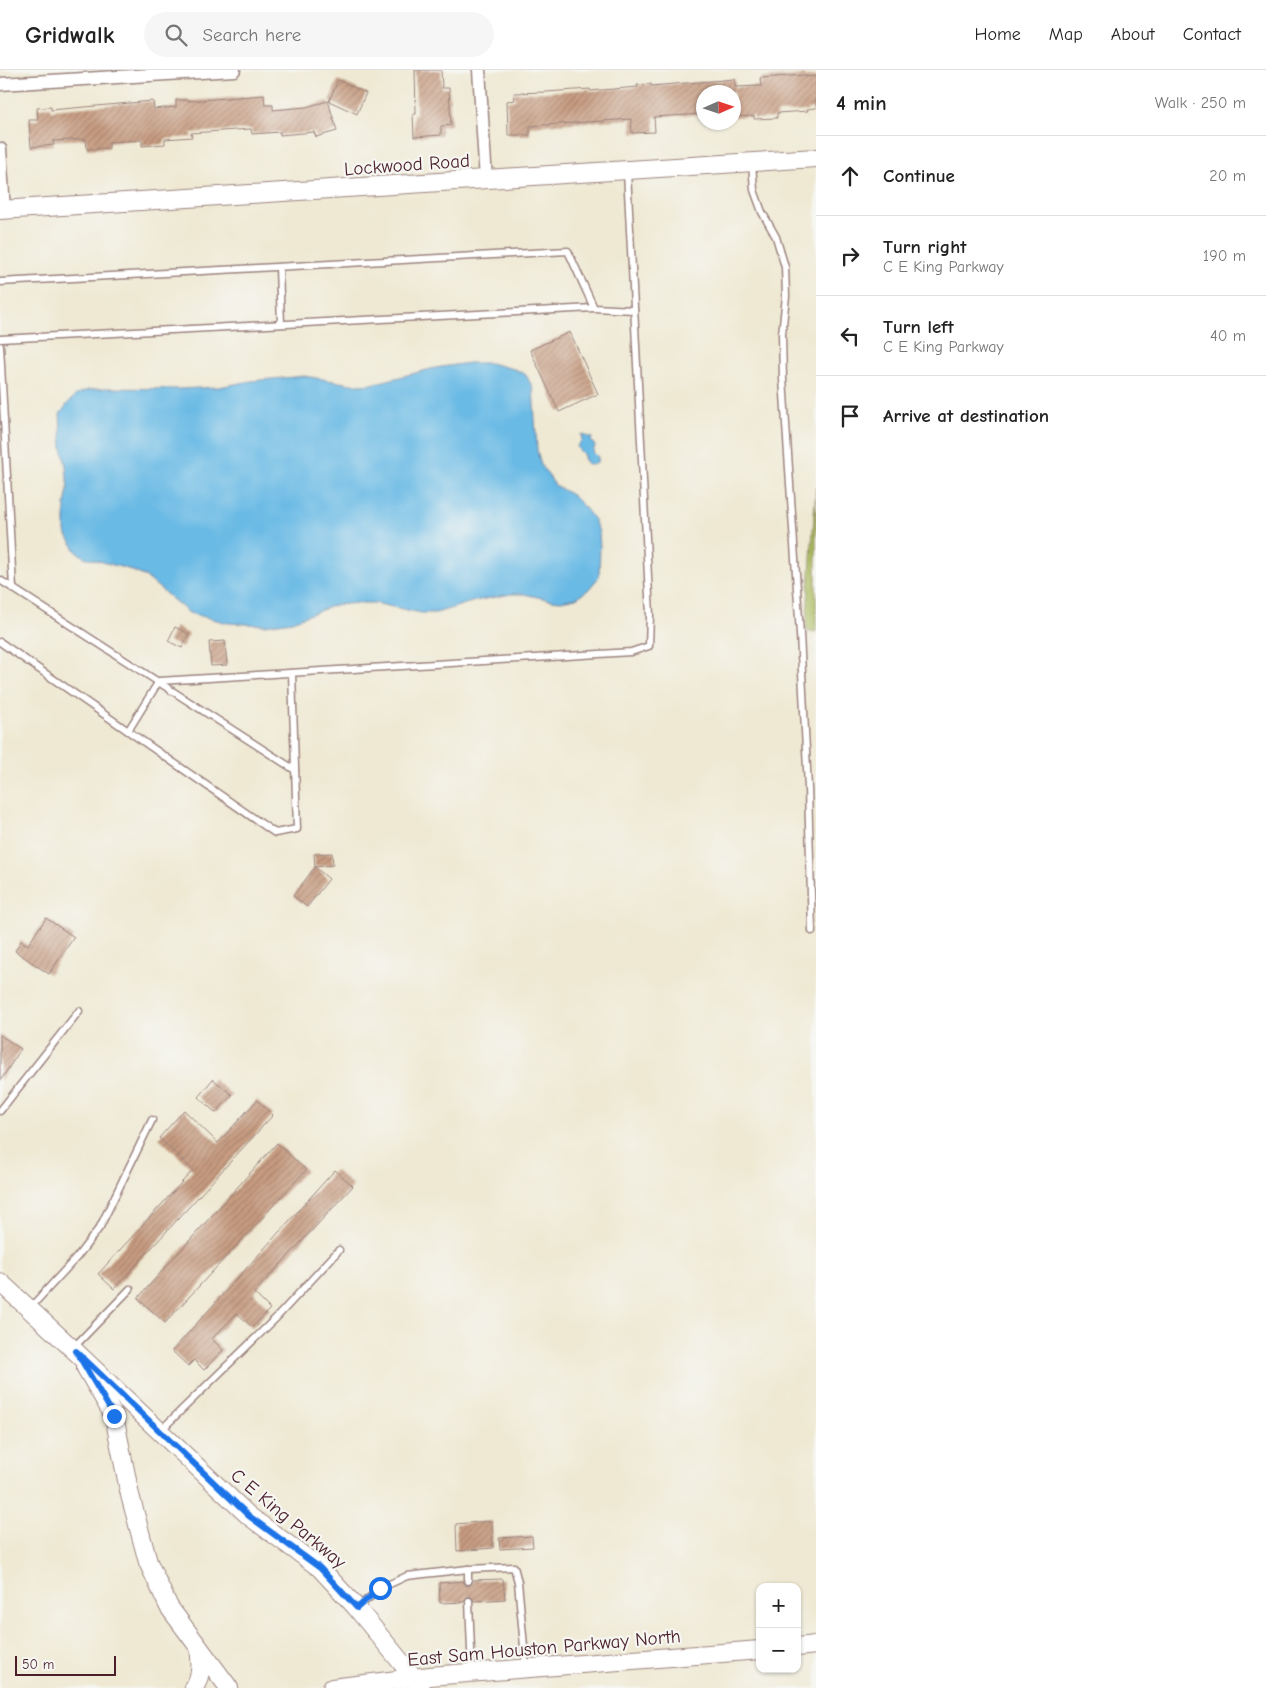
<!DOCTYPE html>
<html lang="en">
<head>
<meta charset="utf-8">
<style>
	body { margin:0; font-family:"Comic Neue",sans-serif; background:#f6f6f6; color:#222 }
	.controls { position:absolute; right:15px; bottom:15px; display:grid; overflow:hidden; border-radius:10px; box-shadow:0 1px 4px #0004 }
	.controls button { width:45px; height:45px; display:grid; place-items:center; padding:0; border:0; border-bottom:1px solid #e0e0e0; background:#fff; color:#222; font:25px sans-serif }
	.compass { position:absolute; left:696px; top:15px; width:45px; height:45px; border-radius:50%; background:#fff; box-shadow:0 1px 4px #0004; rotate:87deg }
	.scale { position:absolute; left:15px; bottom:12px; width:101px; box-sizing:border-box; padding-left:5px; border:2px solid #4a1f2b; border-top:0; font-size:14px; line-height:18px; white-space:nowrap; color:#4a1f2b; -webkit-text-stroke:4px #f6f6f2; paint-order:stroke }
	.stop { position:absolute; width:15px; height:15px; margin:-11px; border:4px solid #1a73e8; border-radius:50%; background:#fff }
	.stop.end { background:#1a73e8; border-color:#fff; box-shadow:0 1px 5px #0008 }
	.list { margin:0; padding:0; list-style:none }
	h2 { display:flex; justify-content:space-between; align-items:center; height:65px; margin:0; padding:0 20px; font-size:21px }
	h2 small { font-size:16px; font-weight:400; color:#767676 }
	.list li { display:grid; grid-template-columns:32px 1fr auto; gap:15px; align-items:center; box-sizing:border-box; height:80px; padding:0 20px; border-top:1px solid #e0e0e0 }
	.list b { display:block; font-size:19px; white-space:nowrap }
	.list p { margin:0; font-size:16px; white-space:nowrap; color:#767676 }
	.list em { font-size:16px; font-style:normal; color:#767676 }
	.icon { flex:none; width:28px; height:28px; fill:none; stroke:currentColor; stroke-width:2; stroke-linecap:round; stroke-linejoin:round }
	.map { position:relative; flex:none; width:816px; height:1618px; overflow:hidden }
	header { display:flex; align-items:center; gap:30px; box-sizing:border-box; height:70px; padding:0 25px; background:#fff; border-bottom:1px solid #e0e0e0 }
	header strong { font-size:24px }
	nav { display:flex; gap:28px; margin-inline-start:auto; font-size:18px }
	.search { width:350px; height:45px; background:#f6f6f6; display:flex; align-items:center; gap:12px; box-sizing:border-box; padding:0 18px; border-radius:28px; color:#767676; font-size:19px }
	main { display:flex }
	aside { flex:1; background:#fff }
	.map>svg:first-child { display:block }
</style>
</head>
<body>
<header>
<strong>Gridwalk</strong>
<div class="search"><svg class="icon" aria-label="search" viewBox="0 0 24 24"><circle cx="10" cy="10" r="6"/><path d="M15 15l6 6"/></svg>Search here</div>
<nav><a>Home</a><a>Map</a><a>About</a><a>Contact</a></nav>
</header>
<main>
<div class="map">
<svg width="816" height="1618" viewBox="0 0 816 1618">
	<defs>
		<pattern id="building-hatch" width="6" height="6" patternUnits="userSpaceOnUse" patternTransform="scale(1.25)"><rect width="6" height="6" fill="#c79c81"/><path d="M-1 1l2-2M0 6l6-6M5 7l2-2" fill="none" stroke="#a47f6a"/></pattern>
	</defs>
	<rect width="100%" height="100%" fill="#f6f6f2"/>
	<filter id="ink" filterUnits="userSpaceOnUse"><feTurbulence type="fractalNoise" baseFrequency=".02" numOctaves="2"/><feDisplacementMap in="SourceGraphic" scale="10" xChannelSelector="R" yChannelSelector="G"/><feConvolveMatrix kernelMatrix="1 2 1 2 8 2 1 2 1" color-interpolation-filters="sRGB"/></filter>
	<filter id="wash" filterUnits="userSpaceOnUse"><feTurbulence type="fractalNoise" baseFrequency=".0096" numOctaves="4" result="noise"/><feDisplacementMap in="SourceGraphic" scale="20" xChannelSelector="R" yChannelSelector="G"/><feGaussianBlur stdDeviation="1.12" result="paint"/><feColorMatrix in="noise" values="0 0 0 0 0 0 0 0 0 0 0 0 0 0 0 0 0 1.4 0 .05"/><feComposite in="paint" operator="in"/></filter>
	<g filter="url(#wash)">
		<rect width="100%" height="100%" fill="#efe9d3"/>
		<polygon fill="#abbc5f" stroke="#7a6e45" points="816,417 816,562 806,560"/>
		<g fill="#69bae5" stroke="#5a6c88">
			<polygon points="468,293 490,293 514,299 526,305 533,318 537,380 541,395 555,415 573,426 586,439 594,450 599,462 600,477 599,507 588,520 576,528 561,531 551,530 524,524 511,524 475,531 436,543 421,543 374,533 358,533 335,535 292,551 265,555 228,553 189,543 146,507 128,499 84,487 76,481 65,462 65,435 68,419 66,396 62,377 60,344 69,332 77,324 88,320 107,318 178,319 219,317 251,311 304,306 357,315 372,314 435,298"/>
			<path d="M581,364L592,368L591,371L595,376L593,382L598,387V391L593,395L586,393L583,384C576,377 575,378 582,370Z"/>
		</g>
		<g id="blocks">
			<g fill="url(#building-hatch)">
				<polygon points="415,0 441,0 442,18 449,18 451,55 441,56 441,65 414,67 413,44 416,44"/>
				<polygon points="805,5 805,7 816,6 816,38 807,39 808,41 777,43 777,48 754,49 754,46 734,47 734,22 704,22 704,44 654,47 655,62 632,63 631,49 530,56 530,65 508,65 507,31 515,30 514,23 546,22 590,19 590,21 638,17 637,15 651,14 651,16 735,9 735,17 761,16 760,8"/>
				<polygon points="338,10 366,23 357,44 329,31"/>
				<polygon points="264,25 265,35 273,35 273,40 306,37 328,31 337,61 316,67 314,62 280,65 280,62 252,64 251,59 191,63 192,67 165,69 165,74 142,76 142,70 109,72 109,78 87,79 86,69 53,71 54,75 31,77 29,50 38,50 37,38 51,37 51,40 153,31 154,39 176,37 176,30 189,30 189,31"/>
				<polygon points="570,262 598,324 559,342 530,280"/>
				<polygon points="175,557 189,564 182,578 168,571"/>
				<polygon points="225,571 227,595 211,596 209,572"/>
				<polygon points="332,783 333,795 315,797 314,784"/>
				<polygon points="315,797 329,809 307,837 293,826"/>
				<polygon points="46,848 74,867 49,904 15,881 21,871 28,875"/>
				<polygon points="0,965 21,979 0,1011"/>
				<polygon points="213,1009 232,1025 216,1043 198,1027"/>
				<polygon points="257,1030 273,1045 114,1219 98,1204 193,1100 159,1068 184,1040 218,1073"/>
				<polygon points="277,1073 306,1100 165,1253 138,1228"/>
				<polygon points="335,1100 353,1116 254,1223 270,1239 252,1257 237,1243 212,1269 223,1280 204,1300 194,1290 188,1296 172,1281"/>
				<polygon points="492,1451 493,1478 457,1481 456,1454"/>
				<polygon points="532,1466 533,1477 500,1479 499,1468"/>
				<polygon points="503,1509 505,1529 474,1531 472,1527 468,1526 465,1528 464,1532 440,1533 439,1513 463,1511 465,1515 468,1516 472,1514 473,1510"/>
			</g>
		</g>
	</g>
	<g filter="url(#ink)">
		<use href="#blocks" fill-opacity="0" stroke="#9c847f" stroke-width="1"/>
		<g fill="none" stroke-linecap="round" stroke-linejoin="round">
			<g stroke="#9c847f" stroke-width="9">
				<g id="service">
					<polyline points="752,93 754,120 762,142 776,167 785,197 786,226 782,264 783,309 800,564 808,718 812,861"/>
					<polyline points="279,197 281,254"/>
					<polyline points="0,212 568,181 594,238 634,240"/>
					<polyline points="0,269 594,238"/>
					<polyline points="0,276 13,518"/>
					<polyline points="0,510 295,700"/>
					<polyline points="0,572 275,763 297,759 292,603"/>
					<polyline points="128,661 159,611 631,582 649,576 650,545 627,102"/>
					<polyline points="0,1041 79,941"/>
					<polyline points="30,1238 77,1187 100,1157 152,1050"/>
					<polyline points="74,1277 130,1219"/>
					<polyline points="161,1360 277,1247 339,1180"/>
					<polyline points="468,1499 468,1511"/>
					<polyline points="469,1531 472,1603"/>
					<polyline points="358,1537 381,1518 407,1506 468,1499 514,1497 518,1512 526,1598"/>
				</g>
			</g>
			<g stroke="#9c847f" stroke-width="15">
				<g id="minor">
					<polyline points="479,0 486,110"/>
					<polyline points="0,14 234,0"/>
					<polyline points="0,79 4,140"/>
				</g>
			</g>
			<g stroke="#9c847f" stroke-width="20">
				<g id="secondary">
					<polyline points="0,140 816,88"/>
					<polyline points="0,1212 75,1281 249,1446 320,1498 355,1536 415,1609 421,1618"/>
					<polyline points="86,1298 114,1346 130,1425 148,1492 169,1537 229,1618"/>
					<polyline points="797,1577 816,1575"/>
					<path d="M194,1618C202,1605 201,1593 199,1578"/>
					<polyline points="332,1618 430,1606 760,1580"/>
				</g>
			</g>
			<use href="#service" stroke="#fff" stroke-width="6"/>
			<use href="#minor" stroke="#fff" stroke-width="12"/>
			<use href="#secondary" stroke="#fff" stroke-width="18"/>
		</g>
	</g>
	<g fill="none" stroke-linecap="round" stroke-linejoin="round" filter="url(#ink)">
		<polyline stroke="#1a73e8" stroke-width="6" points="114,1346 76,1281 249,1446 320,1498 357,1538 380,1518"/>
	</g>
	<g text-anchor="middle" stroke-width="4.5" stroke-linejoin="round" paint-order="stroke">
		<g font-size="19" fill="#4a1f2b" stroke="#f6f6f2">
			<text transform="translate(407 94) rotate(-4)" y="7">Lockwood Road</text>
			<text transform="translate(289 1448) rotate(40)" y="7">C E King Parkway</text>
			<text transform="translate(544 1577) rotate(-5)" y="7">East Sam Houston Parkway North</text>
		</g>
	</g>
</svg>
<div class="controls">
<button>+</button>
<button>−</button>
</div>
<svg class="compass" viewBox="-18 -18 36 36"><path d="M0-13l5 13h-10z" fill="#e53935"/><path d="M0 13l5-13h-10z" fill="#767676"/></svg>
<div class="scale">50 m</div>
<div class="stop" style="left:380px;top:1518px"></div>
<div class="stop end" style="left:114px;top:1346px"></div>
</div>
<aside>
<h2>4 min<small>Walk · 250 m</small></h2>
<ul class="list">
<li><svg class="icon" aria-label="ahead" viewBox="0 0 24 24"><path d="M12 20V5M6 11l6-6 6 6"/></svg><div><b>Continue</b></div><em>20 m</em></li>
<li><svg class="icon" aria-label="right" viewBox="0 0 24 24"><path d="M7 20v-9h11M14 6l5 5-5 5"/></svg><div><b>Turn right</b><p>C E King Parkway</p></div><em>190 m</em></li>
<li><svg class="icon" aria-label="left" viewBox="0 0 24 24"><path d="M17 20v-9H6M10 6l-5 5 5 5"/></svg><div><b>Turn left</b><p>C E King Parkway</p></div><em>40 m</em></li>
<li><svg class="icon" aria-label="arrive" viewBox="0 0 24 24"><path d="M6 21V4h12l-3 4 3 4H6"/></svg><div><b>Arrive at destination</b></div></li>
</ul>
</aside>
</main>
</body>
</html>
